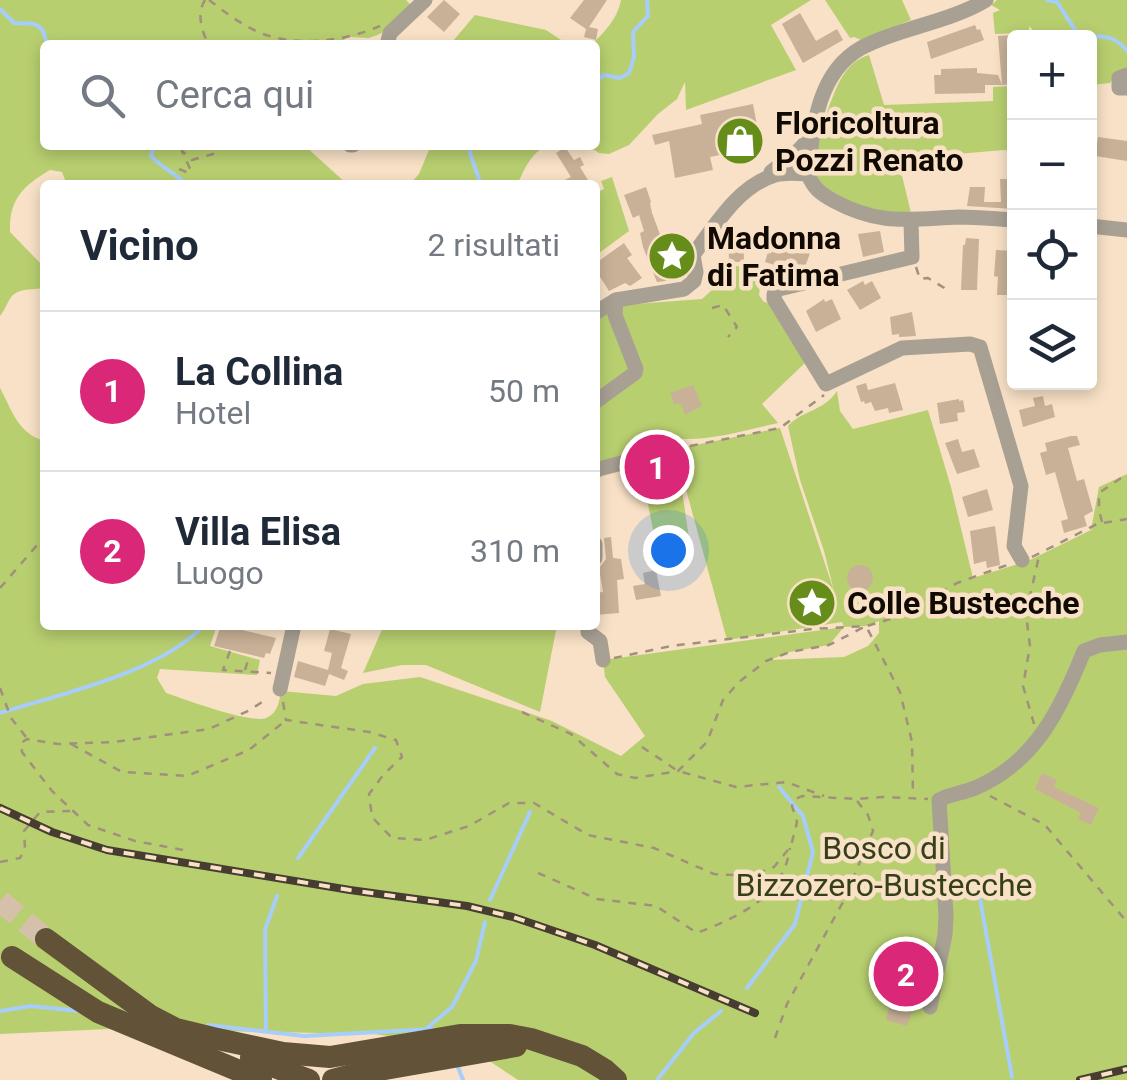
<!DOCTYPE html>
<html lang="it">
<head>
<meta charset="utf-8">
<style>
	body { margin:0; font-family:Roboto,sans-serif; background:#f6f6f7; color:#1f2937 }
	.controls { position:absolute; right:30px; top:30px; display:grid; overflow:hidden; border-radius:10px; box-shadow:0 5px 15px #0003 }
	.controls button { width:90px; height:90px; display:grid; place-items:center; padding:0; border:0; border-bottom:2px solid #e0e1e3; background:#fff; color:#1f2937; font:50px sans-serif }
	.you { position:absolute; left:668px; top:550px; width:35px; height:35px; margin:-25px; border:8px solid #fff; border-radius:50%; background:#1a73e8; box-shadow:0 0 0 15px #1a73e833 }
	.badge { display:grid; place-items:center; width:65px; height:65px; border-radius:50%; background:#db2777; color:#fff; font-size:32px; font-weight:700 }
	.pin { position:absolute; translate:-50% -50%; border:5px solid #fff; box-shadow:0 2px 10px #0006 }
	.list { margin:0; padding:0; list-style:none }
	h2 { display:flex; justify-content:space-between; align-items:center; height:130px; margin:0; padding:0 40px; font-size:42px }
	h2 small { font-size:32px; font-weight:400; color:#747a83 }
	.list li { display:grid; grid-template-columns:65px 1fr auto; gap:30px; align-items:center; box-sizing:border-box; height:160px; padding:0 40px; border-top:2px solid #e0e1e3 }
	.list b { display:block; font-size:38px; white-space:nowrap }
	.list p { margin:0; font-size:32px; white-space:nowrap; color:#747a83 }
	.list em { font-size:32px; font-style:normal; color:#747a83 }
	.icon { flex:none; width:55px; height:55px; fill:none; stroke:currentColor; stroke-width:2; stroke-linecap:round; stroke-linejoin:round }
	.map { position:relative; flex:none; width:1127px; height:1080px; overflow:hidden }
	.search { position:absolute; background:#fff; box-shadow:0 5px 15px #0003; left:40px; top:40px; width:560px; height:110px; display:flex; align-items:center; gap:25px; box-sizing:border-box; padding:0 35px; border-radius:10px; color:#747a83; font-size:38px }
	.panel { position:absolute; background:#fff; box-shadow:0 5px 15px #0003; left:40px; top:180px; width:560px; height:450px; border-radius:10px }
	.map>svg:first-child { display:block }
</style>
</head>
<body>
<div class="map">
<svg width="1127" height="1080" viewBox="0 0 1127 1080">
	<rect width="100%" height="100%" fill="#f8e1c6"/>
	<g fill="#b8cf70" fill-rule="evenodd">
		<path d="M0,0H406L412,6L391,27L380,34L369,38L349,37L334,45H45V145H304L348,185H67L62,172L50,170C23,186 9,199 10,232L45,268V287C35,291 22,287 13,295C8,300 5,310 0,316Z"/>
		<path d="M621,0H811L771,25L796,70L686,110L685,82L677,99L658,114L629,145L609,154L599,153L587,145H595V45H591C604,33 618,18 621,0Z"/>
		<polygon points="825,0 902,0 911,20 861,40 854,37 850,38"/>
		<polygon points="997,0 1127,0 1127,72 1119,70 1110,83 1090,85 1090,38 1033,37 1032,29 1029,26 1029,37 1022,37 1021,33 995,34 993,13 1000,10 991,5"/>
		<polygon points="475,15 546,30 564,42 590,45 452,45 453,41"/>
		<path d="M869,55L884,105L993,101V87L1014,86V151L1004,150L898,159L911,213C884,212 843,207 822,185C820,183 816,174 815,171C812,154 833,88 844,74C850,65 858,58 869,55Z"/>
		<path d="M431,145H547C531,153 524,170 517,185H409L419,174Z"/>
		<polygon points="612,177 629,231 595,256 595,193 604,189 601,181"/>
		<path d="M726,264L762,271L759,295L763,301L773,306L807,361L762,404L778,423C738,432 698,445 658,436L633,449L595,482V321L622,305L702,299L712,290Z"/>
		<path d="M0,388C12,410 18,434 45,441V625H217L210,646L260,660L257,675L160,669L157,678L166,693C184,699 251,724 266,718C278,713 279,702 281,691L336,696L363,684L420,677L552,721L621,756L645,736L605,677L603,660L844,627L842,622L727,640L675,449L780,428L834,591L824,551L800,480L788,426C802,410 823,412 837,391L840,411L853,429L928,410L951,487L973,578L1028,561L1091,530L1099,487L1127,474V1080H518L470,1048L374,1034L109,1029L0,1034ZM879,621V633L868,646L844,657L770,660L790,652L829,645L844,627L866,626Z"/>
		<polygon points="667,477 669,481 680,477 690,545 657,550 643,479"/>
		<polygon points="384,625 557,625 540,712 426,665 402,665 363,673"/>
	</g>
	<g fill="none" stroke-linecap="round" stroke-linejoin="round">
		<g stroke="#a7cdfa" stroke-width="4">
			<path d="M1047,0L1057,2L1079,36C1098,36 1115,34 1127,51"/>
			<path d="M0,9L14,23C36,24 43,21 47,45"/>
			<polyline points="595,83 604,75 620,78 629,73 634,57 633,32 648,16 647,0"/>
			<polyline points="595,91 597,104 595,108"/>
			<path d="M154,145L151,156C161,167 176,174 187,185"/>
			<polyline points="472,145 470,153 481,185"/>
			<polyline points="499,145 510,147 512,145"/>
			<polyline points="227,185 235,185"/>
			<path d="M0,713C61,694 161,672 204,625"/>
			<polyline points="298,858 375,748"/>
			<polyline points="979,893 1012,1077"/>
			<polyline points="490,900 530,812"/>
			<polyline points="747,988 795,924 813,852 803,816 779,787"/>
			<polyline points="0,1011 31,1006 79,1011"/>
			<polyline points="208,1025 304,1036 433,1029"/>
			<polyline points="427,1028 452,1007 476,961 485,922"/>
			<polyline points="266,1029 265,930 277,896"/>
			<polyline points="458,1067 463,1080"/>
			<polyline points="657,1080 694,1033 721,1011"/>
		</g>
	</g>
	<g fill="#c8b197">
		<polygon points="444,0 460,14 444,32 427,17"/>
		<polygon points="584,0 607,0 589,27 598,29 596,40 584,37 586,29 570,18"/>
		<polygon points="800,13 816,41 837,29 843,40 803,63 782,24"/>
		<polygon points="975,25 977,30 980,29 984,40 931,59 927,42"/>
		<polygon points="1014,35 1014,84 1002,85 998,36"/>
		<polygon points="977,68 977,73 998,75 1002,85 985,85 985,93 935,94 934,75 941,75 941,69"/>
		<polygon points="753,104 761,147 710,157 713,170 675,178 669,141 655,145 652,135 702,124 700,115"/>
		<polygon points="1098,137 1127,141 1127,161 1095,156"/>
		<polygon points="565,147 574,160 580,157 584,165 580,167 591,185 554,185 571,177 556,153"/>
		<polygon points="1000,179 1012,179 1014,209 967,206 970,187 985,187 984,202 1001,202"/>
		<polygon points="646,187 651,202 650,203 652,213 674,272 675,276 665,281 657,282 643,247 640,233 644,231 639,215 633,218 624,195"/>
		<polygon points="728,230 743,230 744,262 729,262"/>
		<polygon points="880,231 884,252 863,257 858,234"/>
		<polygon points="774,232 787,236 788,233 814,242 805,267 788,262 787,265 782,263 781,267 765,262"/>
		<polygon points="966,238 979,239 977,290 961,290 963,245 965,245"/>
		<polygon points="624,243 632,255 627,258 642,278 630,286 625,283 609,291 595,269 598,266 596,263"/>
		<polygon points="996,250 1014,251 1012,295 997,295 998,277 994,276"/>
		<polygon points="863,281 865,285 872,281 881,298 860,310 847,290"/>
		<polygon points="824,299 825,302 832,299 841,319 816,332 806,311"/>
		<polygon points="912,312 916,336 899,337 899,334 892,335 890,317"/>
		<polygon points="866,383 868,390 895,383 903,410 889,413 888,408 875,411 871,402 865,404 864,401 861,402 856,386"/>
		<polygon points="693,385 702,406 685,415 681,404 674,404 670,393"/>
		<polygon points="1043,396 1045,406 1052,404 1055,417 1023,427 1019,410 1035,406 1033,398"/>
		<polygon points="959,399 959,401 963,400 965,412 957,413 958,421 940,424 937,403"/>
		<polygon points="1071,436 1077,436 1080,445 1068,448 1077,481 1084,479 1093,511 1084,516 1087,526 1064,533 1061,521 1068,519 1055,472 1046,475 1040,453 1047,451 1045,443"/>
		<polygon points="958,439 962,452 974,449 980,467 957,474 945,443"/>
		<polygon points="987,489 993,510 968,517 962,497"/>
		<polygon points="995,526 1000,565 987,568 986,561 974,564 970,531"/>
		<polygon points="611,537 613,558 621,559 624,579 617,580 619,613 595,615 595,593 603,592 599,568 606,559 604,538"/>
		<circle cx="860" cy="578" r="13"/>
		<polygon points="656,570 661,596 636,600 633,586 645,584 643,573"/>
		<polygon points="221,625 276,638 270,654 266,653 264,658 214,646"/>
		<polygon points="330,629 351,634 341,668 348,671 344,680 329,674 325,686 294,677 298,661 328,670 332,653 324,651"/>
		<polygon points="1042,773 1057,780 1054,787 1099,808 1091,825 1078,819 1081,813 1035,789"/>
		<polygon points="898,955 921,959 914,1006 907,1026 886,1020 889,1007 885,1006 887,995 890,996"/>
	</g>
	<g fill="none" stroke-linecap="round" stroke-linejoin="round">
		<polyline stroke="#d5c1a9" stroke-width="22" stroke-dasharray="22 11" stroke-linecap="butt" points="0,901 46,939"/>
		<g stroke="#a1907c" stroke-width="2.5" stroke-dasharray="8 8" stroke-linecap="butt">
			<path d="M205,0C196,13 202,33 209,45"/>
			<path d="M209,0C226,13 243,26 263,34C299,47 346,41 380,26"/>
			<polyline points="179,169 189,173 191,171 182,151 192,160 213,154 217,145"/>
			<polyline points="916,267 920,279 928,278 946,289"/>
			<polyline points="712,308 723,305 737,327 728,337"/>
			<polyline points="690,446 780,428 824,395"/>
			<polyline points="1102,522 1099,510 1099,493 1127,474"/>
			<polyline points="1032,557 1097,524 1127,519"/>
			<polyline points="0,588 45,536"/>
			<polyline points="351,625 354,626"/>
			<polyline points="230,651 223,670 271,673"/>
			<polyline points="614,658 671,646 812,629 867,626 897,617 957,583 1010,564"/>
			<polyline points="245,670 249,657"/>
			<polyline points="0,688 11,718 26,737"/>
			<polyline points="283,702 286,720 369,732 396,740 402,757 384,774 369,794 372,817 392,838 425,840 469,826 509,803 534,803 588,835 654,848 714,874 750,876 774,867 791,846 797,822 792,806 794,800 802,796 856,799 883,797 928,799"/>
			<polyline points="522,712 571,734 617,774 635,778 678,771 707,742 723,700 739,682 766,661 790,652 829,645 866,626 900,692 912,742 913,795"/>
			<polyline points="1034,724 1023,686 1030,646 1026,614 1039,556"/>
			<polyline points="71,744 122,772 187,776 249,750 285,721"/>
			<polyline points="642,747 678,771 736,787 786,782 824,796"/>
			<polyline points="990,796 1045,825 1127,922"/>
			<polyline points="183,850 135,841 88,825 52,791 22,752 21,743 27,739 58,744 114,742 209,729 250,710 268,698"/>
			<polyline points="0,862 20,858 25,849 24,831 40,812 70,811"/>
			<path d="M538,873L597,899L656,906L697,933C740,916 783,897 790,848"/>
			<polyline points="775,1038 787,1004 843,902 873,831 868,815 857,801"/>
		</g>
		<g stroke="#a8a093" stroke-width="15">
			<polyline points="387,45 390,33 425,0"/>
			<polyline points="1127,75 1119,78 1119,88 1127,88"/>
			<polyline points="350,145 353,145"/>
			<polyline points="771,172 797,152 813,135"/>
			<path d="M808,174C813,128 817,73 861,48C879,38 901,32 920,26C943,19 966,12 986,0"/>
			<path d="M808,174C813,188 821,194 834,201C880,226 909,219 959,217C977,217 996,219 1014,220"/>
			<polyline points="911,221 912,257 779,289 774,294 774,299 826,384 902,348 970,344 980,347 1021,486 1014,546 1022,560"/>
			<polyline points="1090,226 1127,230"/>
			<path d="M595,313L616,300L684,289L694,281L696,272L693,255C715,226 738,186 775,175C785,172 797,173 808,174"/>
			<polyline points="595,402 635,373 636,369 615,315 616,300"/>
			<polyline points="595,470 675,449"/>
			<polyline points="595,544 595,558"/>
			<polyline points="588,625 588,632 600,641 603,660"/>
			<polyline points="280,689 294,625"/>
			<path d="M930,1007L945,935L946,915L939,800C950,794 963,793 975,788C1036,762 1061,708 1084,651L1100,645L1127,642"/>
		</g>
		<g stroke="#625238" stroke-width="22">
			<polyline points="46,939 151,1016 176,1029 213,1038 283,1053 330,1057 460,1035 510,1035 531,1039 582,1056 605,1070 616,1080"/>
			<polyline points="12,957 98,1012 261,1080"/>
			<polyline points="251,1058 309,1080"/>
			<polyline points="333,1080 356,1074 516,1046"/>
		</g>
		<g stroke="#463c30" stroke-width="8">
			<g id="rail">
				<polyline points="0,808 52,832 107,850 350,890 467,906 513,917 595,945 755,1013"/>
				<polyline points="1080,1080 1127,1069"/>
			</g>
		</g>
		<use href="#rail" stroke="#f8e1c6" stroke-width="4" stroke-dasharray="11" stroke-linecap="butt"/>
	</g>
	<defs>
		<g id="shop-disc" transform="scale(2.5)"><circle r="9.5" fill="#668d19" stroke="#f8e1c6"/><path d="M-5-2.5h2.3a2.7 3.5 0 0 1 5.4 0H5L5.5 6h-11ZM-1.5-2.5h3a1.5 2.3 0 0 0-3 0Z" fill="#fff"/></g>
		<g id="sight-disc" transform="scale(2.5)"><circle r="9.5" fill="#668d19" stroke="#f8e1c6"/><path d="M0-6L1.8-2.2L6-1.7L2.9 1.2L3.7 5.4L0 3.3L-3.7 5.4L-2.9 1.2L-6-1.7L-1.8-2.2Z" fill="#fff"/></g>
	</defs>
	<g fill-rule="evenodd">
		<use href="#shop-disc" x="740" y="141"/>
		<use href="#sight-disc" x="672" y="256"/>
		<use href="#sight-disc" x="812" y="603"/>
	</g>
	<g text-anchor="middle" stroke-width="9" stroke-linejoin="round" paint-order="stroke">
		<g font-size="32" font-weight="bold" fill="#110a03" stroke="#f8e1c6" text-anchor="start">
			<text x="775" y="134">Floricoltura<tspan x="775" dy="37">Pozzi Renato</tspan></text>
			<text x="707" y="249">Madonna<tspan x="707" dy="37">di Fatima</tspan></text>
			<text x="847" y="614">Colle Bustecche</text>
		</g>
		<g font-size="32" fill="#364018" stroke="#f8e1c6">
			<text x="884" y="859">Bosco di<tspan x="884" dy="37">Bizzozero-Bustecche</tspan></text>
		</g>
	</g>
</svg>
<div class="controls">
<button>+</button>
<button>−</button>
<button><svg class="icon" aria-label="locate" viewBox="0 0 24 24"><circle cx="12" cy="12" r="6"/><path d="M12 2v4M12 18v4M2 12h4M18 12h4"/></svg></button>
<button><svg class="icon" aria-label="layers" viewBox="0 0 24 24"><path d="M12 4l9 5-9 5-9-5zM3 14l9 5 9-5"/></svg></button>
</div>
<div class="you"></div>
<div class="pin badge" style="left:657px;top:467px">1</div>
<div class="pin badge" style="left:906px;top:974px">2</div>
<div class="search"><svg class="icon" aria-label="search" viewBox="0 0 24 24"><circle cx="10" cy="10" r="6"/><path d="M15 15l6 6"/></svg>Cerca qui</div>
<section class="panel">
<h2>Vicino<small>2 risultati</small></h2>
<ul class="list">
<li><span class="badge">1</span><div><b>La Collina</b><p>Hotel</p></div><em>50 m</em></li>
<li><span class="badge">2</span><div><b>Villa Elisa</b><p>Luogo</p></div><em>310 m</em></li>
</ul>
</section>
</div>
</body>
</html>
